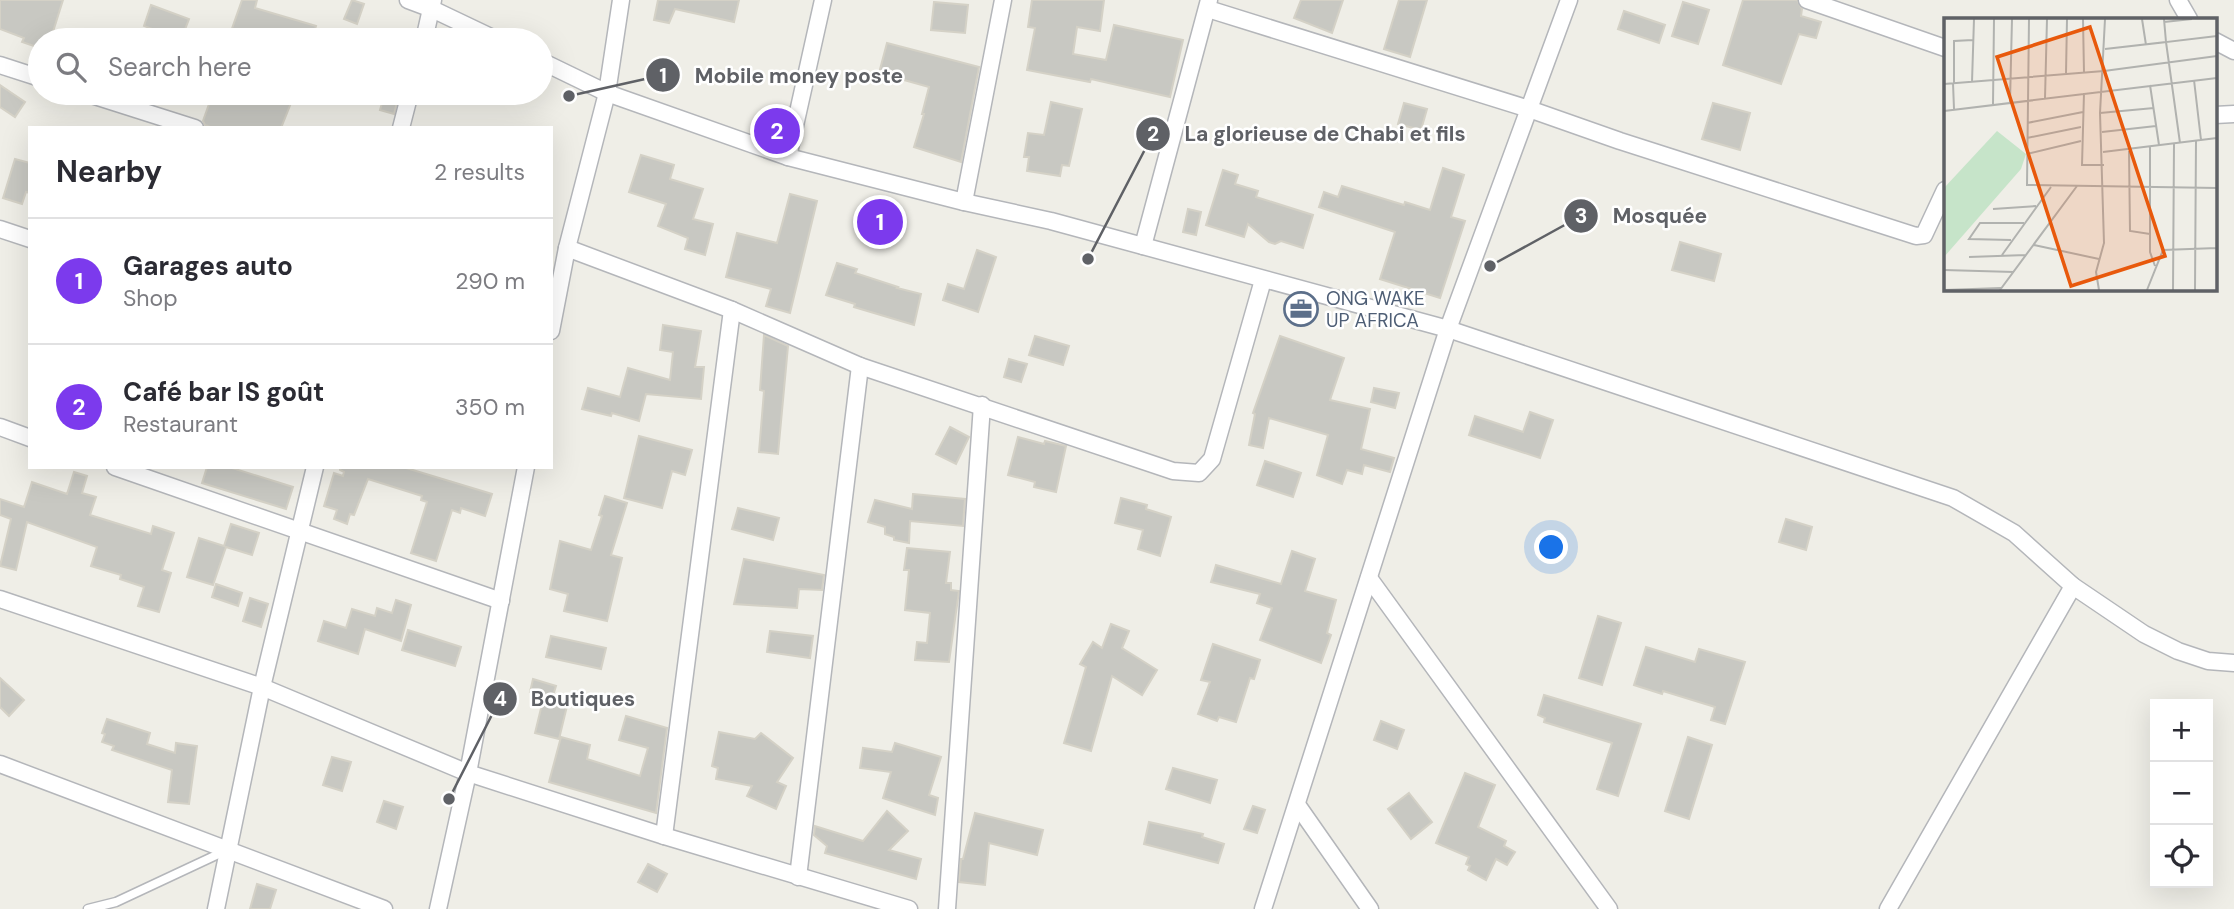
<!DOCTYPE html>
<html lang="en">
<head>
<meta charset="utf-8">
<style>
	body { margin:0; font-family:"DM Sans",sans-serif; background:#f7f7f7; color:#2b2b33 }
	.controls { position:absolute; right:21px; bottom:21px; display:grid; overflow:hidden; border-radius:0px; box-shadow:0 7px 28px #0002 }
	.controls button { width:63px; height:63px; display:grid; place-items:center; padding:0; border:0; border-bottom:2px solid #e1e1e2; background:#fff; color:#2b2b33; font:35px sans-serif }
	.you { position:absolute; left:1552px; top:548px; width:24px; height:24px; margin:-18px; border:5px solid #fff; border-radius:50%; background:#1a73e8; box-shadow:0 0 0 10px #1a73e833 }
	.badge { display:grid; place-items:center; width:46px; height:46px; border-radius:50%; background:#7c3aed; color:#fff; font-size:23px; font-weight:700 }
	.pin { position:absolute; translate:-50% -50%; border:4px solid #fff; box-shadow:0 2px 7px #0006 }
	.list { margin:0; padding:0; list-style:none }
	h2 { display:flex; justify-content:space-between; align-items:center; height:91px; margin:0; padding:0 28px; font-size:30px }
	h2 small { font-size:23px; font-weight:400; color:#7c7c81 }
	.list li { display:grid; grid-template-columns:46px 1fr auto; gap:21px; align-items:center; box-sizing:border-box; height:126px; padding:0 28px; border-top:2px solid #e1e1e2 }
	.list b { display:block; font-size:26px; white-space:nowrap }
	.list p { margin:0; font-size:23px; white-space:nowrap; color:#7c7c81 }
	.list em { font-size:23px; font-style:normal; color:#7c7c81 }
	.icon { flex:none; width:38px; height:38px; fill:none; stroke:currentColor; stroke-width:2; stroke-linecap:round; stroke-linejoin:round }
	.map { position:relative; flex:none; width:2234px; height:909px; overflow:hidden }
	.search { position:absolute; background:#fff; box-shadow:0 7px 28px #0002; left:28px; top:28px; width:525px; height:77px; display:flex; align-items:center; gap:18px; box-sizing:border-box; padding:0 24px; border-radius:38px; color:#7c7c81; font-size:26px }
	.panel { position:absolute; background:#fff; box-shadow:0 7px 28px #0002; left:28px; top:126px; width:525px; height:343px; border-radius:0px }
	.map>svg:first-child { display:block }
</style>
</head>
<body>
<div class="map">
<svg width="2234" height="909" viewBox="0 0 2234 909">
	<rect width="100%" height="100%" fill="#efeee7"/>
	<g fill="#c8c8c2" stroke="#d4d1c6" stroke-width="2">
		<polygon points="0,0 63,0 51,38 47,36 45,40 40,40 40,48 22,42 24,38 0,29"/>
		<polygon points="242,0 257,0 255,8 316,26 312,40 228,40"/>
		<polygon points="352,0 364,4 357,24 344,19"/>
		<polygon points="658,0 739,0 734,22 675,9 669,23 654,20"/>
		<polygon points="1032,0 1104,0 1100,31 1077,27 1073,54 1106,60 1114,25 1183,40 1170,97 1091,79 1090,82 1027,70 1035,28 1028,27"/>
		<polygon points="1301,0 1343,0 1332,33 1294,18"/>
		<polygon points="1399,0 1427,0 1410,57 1384,49"/>
		<polygon points="1743,0 1797,0 1802,9 1801,16 1821,22 1816,38 1799,34 1781,84 1723,65"/>
		<polygon points="934,2 968,5 965,33 931,30"/>
		<polygon points="1683,2 1709,10 1698,44 1672,36"/>
		<polygon points="151,5 189,19 181,40 144,26"/>
		<polygon points="1624,11 1665,25 1659,43 1618,29"/>
		<polygon points="887,43 979,67 961,162 914,147 924,114 922,114 929,87 879,73"/>
		<polygon points="0,85 25,102 15,117 0,107"/>
		<polygon points="213,93 295,93 281,128 213,128 205,125 203,121"/>
		<polygon points="385,93 399,94 394,114 380,110"/>
		<polygon points="1051,102 1082,109 1069,166 1062,165 1060,176 1027,171 1029,157 1024,157 1028,133 1044,135"/>
		<polygon points="1404,103 1427,109 1421,130 1398,124"/>
		<polygon points="1713,103 1750,113 1740,150 1702,139"/>
		<polygon points="641,155 674,165 670,179 703,189 693,219 713,224 705,255 685,249 688,238 658,226 666,204 629,192"/>
		<polygon points="15,159 30,163 30,193 26,192 22,204 3,198"/>
		<polygon points="1443,168 1464,175 1451,217 1465,221 1440,298 1380,279 1395,232 1319,207 1324,192 1338,197 1342,186 1404,205 1405,202 1430,210"/>
		<polygon points="1223,170 1238,175 1235,184 1258,191 1256,197 1313,215 1303,248 1281,241 1275,244 1269,242 1248,224 1244,237 1206,225"/>
		<polygon points="790,194 817,201 790,313 766,306 771,289 726,277 737,233 777,243"/>
		<polygon points="1188,209 1201,212 1196,235 1183,232"/>
		<polygon points="1680,242 1721,254 1714,281 1672,270"/>
		<polygon points="977,250 996,257 978,312 943,300 948,284 964,289"/>
		<polygon points="837,263 857,269 855,273 898,287 897,288 921,294 914,325 854,307 855,304 826,295"/>
		<polygon points="663,325 701,331 695,367 704,367 701,399 646,394 639,421 612,413 611,416 582,409 588,388 620,397 628,368 670,380 673,352 660,350"/>
		<polygon points="764,335 788,346 778,454 759,452 764,391 760,390"/>
		<polygon points="1035,336 1069,346 1063,365 1029,355"/>
		<polygon points="1280,336 1344,358 1330,400 1370,409 1361,449 1394,458 1390,472 1364,465 1362,474 1347,470 1342,484 1317,475 1328,435 1269,418 1263,448 1249,445 1255,414 1253,413"/>
		<polygon points="1009,359 1027,364 1021,382 1004,377"/>
		<polygon points="1374,388 1399,393 1395,408 1371,402"/>
		<polygon points="1530,412 1553,420 1540,458 1469,435 1475,416 1523,432"/>
		<polygon points="950,427 969,437 956,464 936,454"/>
		<polygon points="639,436 692,450 685,475 672,471 662,508 624,498"/>
		<polygon points="1018,437 1044,444 1045,441 1066,446 1056,492 1034,487 1035,482 1008,475"/>
		<polygon points="1265,461 1301,473 1293,497 1257,485"/>
		<polygon points="207,467 229,467 293,487 286,509 202,483"/>
		<polygon points="340,467 403,467 492,494 485,516 461,508 460,513 452,510 436,561 411,553 427,502 421,500 422,496 368,479 354,515 350,514 347,524 334,519 337,510 324,506 334,473 343,476 344,472 340,470"/>
		<polygon points="74,472 87,476 82,493 96,497 90,515 151,534 153,526 174,533 162,570 171,573 159,612 138,606 144,587 120,579 121,575 91,566 97,547 27,522 16,570 0,566 11,519 0,515 0,499 24,507 32,482 67,494"/>
		<polygon points="913,494 965,499 963,526 910,521 909,543 894,540 894,537 885,534 885,527 868,522 875,500 912,509"/>
		<polygon points="605,496 627,503 611,555 622,558 607,621 564,611 568,594 550,589 560,541 591,550 602,516 599,515"/>
		<polygon points="1121,498 1147,505 1146,509 1171,517 1160,556 1138,549 1143,530 1115,523"/>
		<polygon points="738,508 779,518 773,540 732,529"/>
		<polygon points="1786,519 1812,527 1806,550 1779,542"/>
		<polygon points="231,524 259,533 252,555 226,547 213,585 187,577 199,538 224,546"/>
		<polygon points="907,548 950,552 946,583 951,583 951,590 959,591 949,662 915,660 917,642 927,643 930,613 905,610 909,570 904,570"/>
		<polygon points="1292,551 1315,559 1305,591 1336,600 1327,633 1331,635 1321,663 1260,640 1272,608 1257,603 1260,594 1211,582 1216,565 1281,584"/>
		<polygon points="744,559 824,575 822,590 799,589 797,608 734,604"/>
		<polygon points="216,584 242,593 238,606 212,597"/>
		<polygon points="250,598 268,604 261,627 243,621"/>
		<polygon points="396,600 411,605 401,641 365,629 358,654 318,641 324,621 346,628 352,609 375,616 377,608 392,613"/>
		<polygon points="1598,616 1621,623 1602,685 1579,678"/>
		<polygon points="1111,624 1129,631 1122,648 1157,670 1142,695 1112,676 1091,751 1064,743 1086,667 1080,664 1093,642 1102,648"/>
		<polygon points="408,630 461,647 455,666 402,650"/>
		<polygon points="770,631 813,636 810,658 767,652"/>
		<polygon points="551,636 606,648 601,669 546,657"/>
		<polygon points="1213,644 1260,660 1254,679 1250,678 1236,722 1219,717 1217,721 1198,714 1210,682 1201,680"/>
		<polygon points="1646,647 1695,662 1699,649 1745,662 1725,724 1711,720 1715,707 1663,691 1662,694 1634,685"/>
		<polygon points="0,678 24,700 9,716 0,707"/>
		<polygon points="533,679 556,686 552,699 530,692"/>
		<polygon points="1544,695 1641,724 1618,796 1597,789 1612,743 1544,722 1545,718 1538,715"/>
		<polygon points="543,700 567,706 559,739 535,733"/>
		<polygon points="626,716 667,728 656,813 549,782 561,737 590,745 587,759 640,776 648,748 619,740"/>
		<polygon points="107,719 150,733 147,744 175,753 176,743 197,746 189,804 168,802 172,770 112,750 114,746 102,742 105,734 102,733"/>
		<polygon points="1381,721 1404,730 1397,749 1374,740"/>
		<polygon points="719,732 755,739 761,733 793,758 777,782 786,786 776,809 747,796 752,786 716,779 718,768 712,766"/>
		<polygon points="1688,737 1712,745 1689,819 1665,811"/>
		<polygon points="895,743 941,757 929,795 938,798 935,815 883,798 891,772 860,768 863,748 892,752"/>
		<polygon points="332,757 351,762 342,791 323,785"/>
		<polygon points="1173,768 1217,780 1210,803 1166,789"/>
		<polygon points="1465,773 1495,785 1478,827 1506,841 1504,846 1515,852 1507,865 1496,859 1486,880 1468,870 1470,866 1466,864 1469,857 1436,843"/>
		<polygon points="1409,793 1432,822 1411,839 1388,809"/>
		<polygon points="384,801 403,807 396,829 377,822"/>
		<polygon points="1253,806 1265,810 1257,833 1244,829"/>
		<polygon points="887,811 908,831 889,850 921,859 916,879 825,853 827,846 814,835 815,826 863,841"/>
		<polygon points="975,813 1043,830 1037,855 989,843 985,885 959,882 961,859 963,859"/>
		<polygon points="1149,822 1203,834 1202,837 1224,844 1218,863 1144,844"/>
		<polygon points="648,864 667,874 657,892 638,882"/>
		<polygon points="257,884 276,890 270,909 250,909"/>
	</g>
	<g fill="none" stroke-linecap="round" stroke-linejoin="round">
		<g stroke="#b4b6ba" stroke-width="11">
			<polyline id="lane" points="88,909 116,902 225,851"/>
		</g>
		<g stroke="#b4b6ba" stroke-width="19">
			<g id="street">
				<polyline points="408,0 432,9 497,40"/>
				<polyline points="1807,0 1945,48"/>
				<polyline points="2178,0 2189,19"/>
				<polyline points="1208,9 1529,109 1620,141 1916,236 1924,235 1945,190"/>
				<polyline points="424,40 433,0"/>
				<polyline points="2215,41 2234,51"/>
				<polyline points="541,61 607,93 788,157 964,202 1051,221 1448,329 1953,498 2014,533 2073,586 2144,634 2178,651 2208,661 2234,663"/>
				<polyline points="0,65 40,78"/>
				<polyline points="85,93 195,128"/>
				<polyline points="2215,115 2234,114"/>
				<polyline points="401,128 410,93"/>
				<polyline points="788,157 823,0"/>
				<polyline points="964,202 1003,0"/>
				<polyline points="0,229 30,239"/>
				<polyline points="1143,246 1209,0"/>
				<polyline points="567,248 732,310 860,366 1173,471 1199,473 1212,459 1263,280"/>
				<polyline points="551,331 567,248 607,93 621,0"/>
				<polyline points="0,427 30,438"/>
				<polyline points="115,467 501,601"/>
				<polyline points="1369,578 1609,909"/>
				<polyline points="0,599 262,687 468,773 664,836 909,909"/>
				<polyline points="0,764 384,909"/>
				<polyline points="1298,806 1370,909"/>
				<polyline points="664,836 732,310"/>
				<polyline points="798,877 860,366"/>
				<polyline points="216,909 262,687 315,467"/>
				<polyline points="438,909 468,773 526,467"/>
				<polyline points="947,909 982,405"/>
				<polyline points="1263,909 1448,329 1569,0"/>
				<polyline points="1888,909 2073,586"/>
			</g>
		</g>
		<use href="#lane" stroke="#fff" stroke-width="8"/>
		<use href="#street" stroke="#fff" stroke-width="16"/>
	</g>
	<defs>
		<g id="office-ring" transform="scale(1.75)"><circle r="9.5" fill="#fff" stroke="#5c6f8a" stroke-width="1.5"/><path d="M-6-3h4V-5.5h4V-3h4V5H-6ZM-1-4.5V-3h2v-1.5ZM-6 0V1H6V0Z" fill="#5c6f8a"/></g>
	</defs>
	<g fill-rule="evenodd">
		<use href="#office-ring" x="1301" y="309"/>
	</g>
	<g text-anchor="middle" stroke-width="5" stroke-linejoin="round" paint-order="stroke">
		<g font-size="19" fill="#4e5e75" stroke="#fff" text-anchor="start">
			<text x="1326" y="305">ONG WAKE<tspan x="1326" dy="22">UP AFRICA</tspan></text>
		</g>
	</g>
	<g transform="translate(1944 18)">
		<rect width="273" height="273" fill="#efeee7"/>
		<path d="M53,113L82,136L77,151L0,239V170Z" fill="#c6e4c9"/>
		<path fill="none" stroke="#b1b2af" stroke-width="2" d="M85,1L83,167L273,170M139,1L140,55M198,1L202,27M220,4L248,1M161,31L222,24L220,1M122,55L123,1M250,62L257,122M28,64L30,1M9,65L10,91M10,65V23L29,22M0,66L160,53L273,38M206,67L215,127M140,75L138,147H160M101,80L103,1M66,84L68,1M49,86L50,1M0,93L273,60M156,95L210,90M83,105L139,94M158,114L212,108M83,120L137,109M236,125L222,24L273,18M206,129V234L211,248M185,133L186,213L206,216M159,134L273,120M83,136L137,123M49,191L92,188M67,222L25,221L36,205H80M90,227L155,241M58,237L107,169M25,239L82,237M0,252L70,254M0,272L57,270M56,272L133,168M155,272L152,254L160,225L156,95L161,1M203,272L219,232L273,230M229,272L230,126M251,272L252,122M273,272V151"/>
		<path fill="#e8590c" fill-opacity="0.15" stroke="#e8590c" stroke-width="3.5" d="M146,9L221,238L127,268L53,39Z"/>
		<rect width="273" height="273" fill="none" stroke="#5f6166" stroke-width="3.5"/>
	</g>
	<path fill="none" stroke="#5f6166" stroke-width="2.5" d="M569 96L663 75M1088 259L1153 134M1490 266L1581 216M449 799L500 699"/>
	<g fill="#5f6166" stroke="#fff" stroke-width="2.5">
		<circle cx="569" cy="96" r="7"/>
		<circle cx="1088" cy="259" r="7"/>
		<circle cx="1490" cy="266" r="7"/>
		<circle cx="449" cy="799" r="7"/>
		<circle cx="663" cy="75" r="18"/>
		<circle cx="1153" cy="134" r="18"/>
		<circle cx="1581" cy="216" r="18"/>
		<circle cx="500" cy="699" r="18"/>
	</g>
	<g font-size="21" text-anchor="middle" font-weight="bold" fill="#fff">
		<text x="663" y="83">1</text>
		<text x="1153" y="141">2</text>
		<text x="1581" y="223">3</text>
		<text x="500" y="706">4</text>
	</g>
	<g font-size="21" text-anchor="middle" font-weight="bold" fill="#5f6166" stroke="#fff" stroke-width="5" stroke-linejoin="round" paint-order="stroke">
		<text x="799" y="83">Mobile money poste</text>
		<text x="1325" y="141">La glorieuse de Chabi et fils</text>
		<text x="1660" y="223">Mosquée</text>
		<text x="583" y="706">Boutiques</text>
	</g>
</svg>
<div class="controls">
<button>+</button>
<button>−</button>
<button><svg class="icon" aria-label="locate" viewBox="0 0 24 24"><circle cx="12" cy="12" r="6"/><path d="M12 2v4M12 18v4M2 12h4M18 12h4"/></svg></button>
</div>
<div class="you"></div>
<div class="pin badge" style="left:880px;top:222px">1</div>
<div class="pin badge" style="left:777px;top:131px">2</div>
<div class="search"><svg class="icon" aria-label="search" viewBox="0 0 24 24"><circle cx="10" cy="10" r="6"/><path d="M15 15l6 6"/></svg>Search here</div>
<section class="panel">
<h2>Nearby<small>2 results</small></h2>
<ul class="list">
<li><span class="badge">1</span><div><b>Garages auto</b><p>Shop</p></div><em>290 m</em></li>
<li><span class="badge">2</span><div><b>Café bar IS goût</b><p>Restaurant</p></div><em>350 m</em></li>
</ul>
</section>
</div>
</body>
</html>
